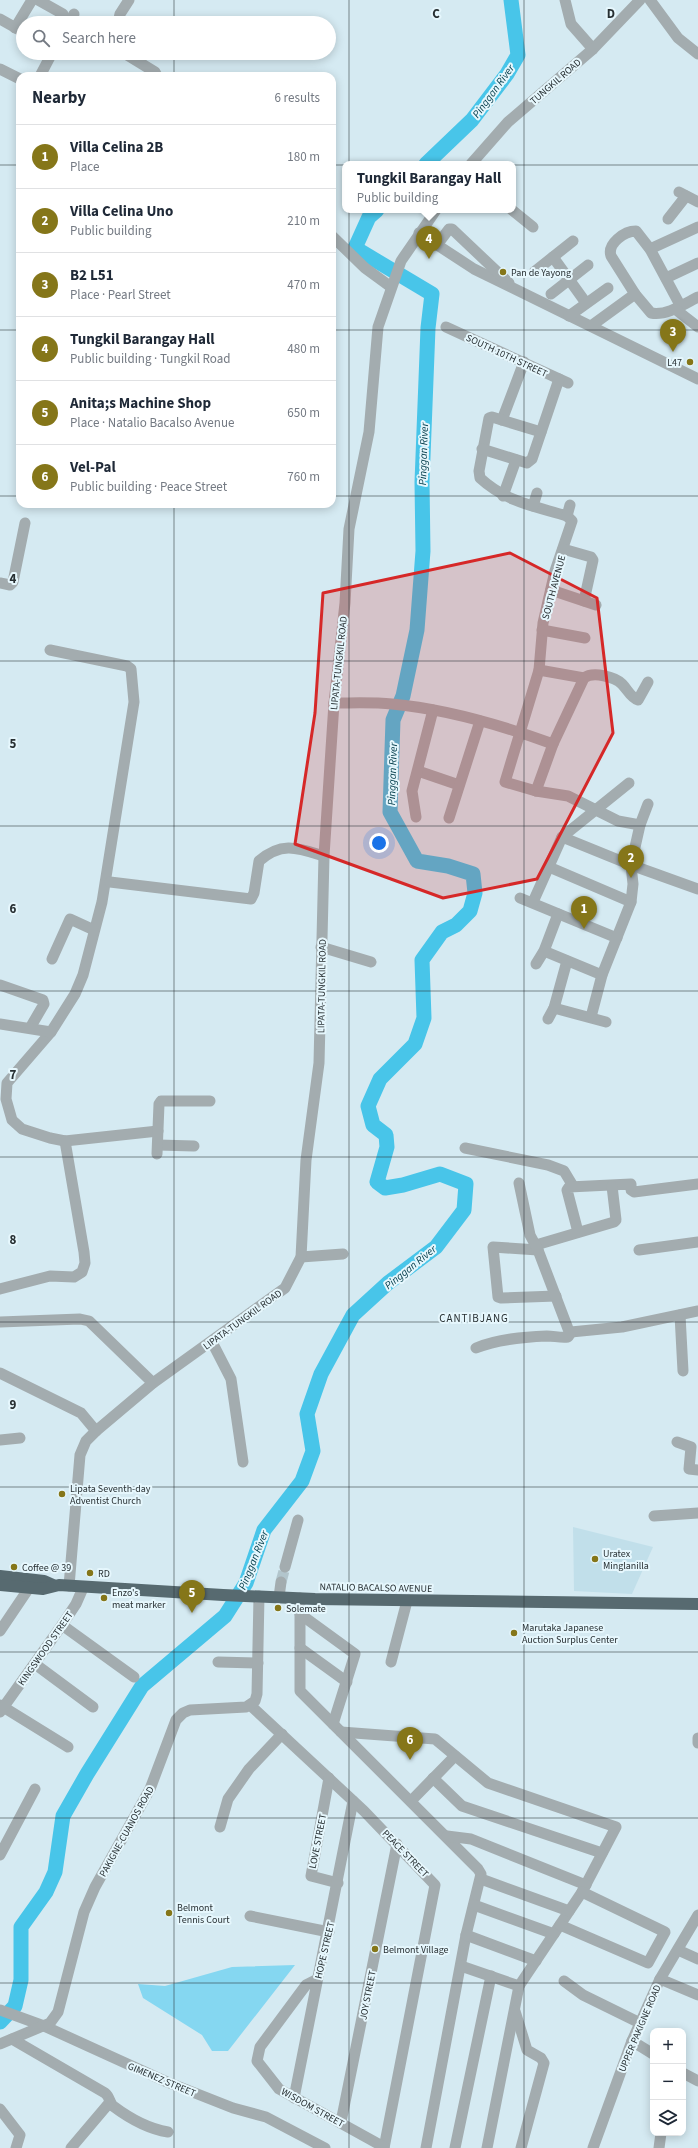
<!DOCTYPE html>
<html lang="en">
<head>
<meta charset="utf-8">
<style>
	body { margin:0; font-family:"Source Sans 3",sans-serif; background:#f6f6f7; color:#1f2937 }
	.controls { position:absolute; right:12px; bottom:12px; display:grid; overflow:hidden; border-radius:8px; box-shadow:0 2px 10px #0003 }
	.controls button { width:36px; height:36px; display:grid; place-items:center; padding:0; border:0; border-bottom:1px solid #e0e1e3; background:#fff; color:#1f2937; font:20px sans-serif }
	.you { position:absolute; left:379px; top:843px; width:14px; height:14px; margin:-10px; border:3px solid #fff; border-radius:50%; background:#1a73e8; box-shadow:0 0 0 6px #1a73e833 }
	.badge { display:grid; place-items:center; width:26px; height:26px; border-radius:50%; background:#857619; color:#fff; font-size:13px; font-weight:700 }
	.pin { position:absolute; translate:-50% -33px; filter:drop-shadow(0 1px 2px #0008) }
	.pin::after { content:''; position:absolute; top:21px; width:14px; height:12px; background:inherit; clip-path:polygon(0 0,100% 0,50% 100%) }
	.popup { position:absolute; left:342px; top:161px; width:174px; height:52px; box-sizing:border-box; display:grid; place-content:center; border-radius:8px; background:#fff; filter:drop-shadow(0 1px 3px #0005); font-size:13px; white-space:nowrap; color:#747a83 }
	.popup b { font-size:15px; color:#1f2937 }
	.popup::after { content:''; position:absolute; left:50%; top:100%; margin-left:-8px; border:8px solid transparent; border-top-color:#fff }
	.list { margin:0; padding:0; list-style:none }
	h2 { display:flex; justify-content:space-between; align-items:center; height:52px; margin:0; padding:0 16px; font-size:17px }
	h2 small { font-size:13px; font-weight:400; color:#747a83 }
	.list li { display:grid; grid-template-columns:26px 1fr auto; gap:12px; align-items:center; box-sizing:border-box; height:64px; padding:0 16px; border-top:1px solid #e0e1e3 }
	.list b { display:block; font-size:15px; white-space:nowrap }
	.list p { margin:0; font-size:13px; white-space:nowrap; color:#747a83 }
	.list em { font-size:13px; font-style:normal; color:#747a83 }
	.icon { flex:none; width:22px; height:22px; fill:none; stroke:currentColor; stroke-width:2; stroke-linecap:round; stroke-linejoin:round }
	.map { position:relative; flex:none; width:698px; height:2148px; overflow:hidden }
	.search { position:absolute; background:#fff; box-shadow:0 2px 10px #0003; left:16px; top:16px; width:320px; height:44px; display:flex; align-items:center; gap:10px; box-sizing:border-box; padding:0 14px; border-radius:22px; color:#747a83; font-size:15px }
	.panel { position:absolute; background:#fff; box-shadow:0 2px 10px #0003; left:16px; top:72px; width:320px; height:436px; border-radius:12px }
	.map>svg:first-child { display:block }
</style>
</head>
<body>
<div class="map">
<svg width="698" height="2148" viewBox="0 0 698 2148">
	<rect width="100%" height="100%" fill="#d5eaf2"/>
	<polygon fill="#c1dfea" points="573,1527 653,1547 632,1594 574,1591"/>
	<polygon fill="#85d7f1" points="295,1965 228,2051 212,2051 202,2035 143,1998 138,1984 165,1986 232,1967"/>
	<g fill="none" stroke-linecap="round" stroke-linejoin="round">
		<g stroke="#48c5e9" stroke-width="15">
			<polyline points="426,164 472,120 507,74 518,55 511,0"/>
			<polyline points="0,2022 15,2006 21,1980 21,1927 46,1892 55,1872 63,1816 87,1774 142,1686 225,1616 246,1583 264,1530 302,1481 313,1451 307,1414 321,1374 353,1315 388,1283 436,1247 464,1210 466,1184 440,1174 403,1185 385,1188 377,1182 387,1147 386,1135 373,1125 368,1106 380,1079 415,1044 424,1018 422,960 442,932 456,925 470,911 475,893 473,874 448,866 417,861 390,812 393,720 403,696 417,630 423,551 422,482 428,328 432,294 355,248 369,217 377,210"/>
		</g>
		<polyline stroke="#b2c5cc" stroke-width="11" stroke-dasharray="11 5.5" stroke-linecap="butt" points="281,1582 285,1567"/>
		<g stroke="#a3acaf" stroke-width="11">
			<polyline points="38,0 63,14"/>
			<polyline points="565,0 571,24 593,49"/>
			<polyline points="650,0 678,38 698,54"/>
			<polyline points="0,19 23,32"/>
			<polyline points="69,23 74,14"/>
			<polyline points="118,23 120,14 129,0"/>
			<polyline points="15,28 32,0"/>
			<polyline points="124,53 155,72 157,76"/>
			<polyline points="0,69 20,79"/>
			<polyline points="40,76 52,53"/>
			<polyline points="471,164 508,122 593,49 640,0"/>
			<polyline points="679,192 698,202"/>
			<polyline points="512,210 533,227"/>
			<polyline points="668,219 686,196"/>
			<polyline points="419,233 474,269 698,379"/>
			<polyline points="332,236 365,268 391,287"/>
			<polyline points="437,245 449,229 452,229 509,283"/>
			<polyline points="650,249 698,227"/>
			<polyline points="553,257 586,303"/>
			<polyline points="534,272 573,241"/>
			<polyline points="666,278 698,263"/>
			<polyline points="551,294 588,265"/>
			<path d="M680,305L650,249L636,231C624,231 607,244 611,256L635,294L651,313C667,316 684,304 698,297"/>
			<polyline points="675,309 698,327"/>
			<polyline points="569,316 608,288"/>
			<polyline points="591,326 635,294"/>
			<polyline points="446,327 568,383"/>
			<polyline points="502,420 524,362"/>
			<path d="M541,432L492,417L489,418L479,471L480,478C506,502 534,506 567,516L572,521L555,571L543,623L539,670L505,782L536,791L568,796L618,821L640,825"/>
			<polyline points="482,449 527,463 532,459 559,379"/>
			<polyline points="503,496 516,460"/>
			<polyline points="533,506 537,493"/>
			<polyline points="567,516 570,505"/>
			<polyline points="563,549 591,557 593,560 584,601"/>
			<polyline points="0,583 10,585 13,582 25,523"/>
			<polyline points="551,590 596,605"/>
			<polyline points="542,630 585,638"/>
			<polyline points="50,650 127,666 131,669 134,702 102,902 83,975 75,994 51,1032 7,1083 6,1099 12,1120 22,1129 50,1138 65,1141 158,1131"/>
			<polyline points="539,670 584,678"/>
			<path d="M334,703C353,703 373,702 392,704C447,709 501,725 553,744"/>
			<polyline points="418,771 459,785"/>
			<path d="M536,791L553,744L584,678C593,671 615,677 622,684C627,689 631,698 638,700L648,682"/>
			<polyline points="416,817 412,791 433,710"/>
			<polyline points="449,818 480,721"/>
			<polyline points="562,837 631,865 698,889"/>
			<polyline points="549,867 631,902"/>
			<path d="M110,882L251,899L254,893L259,861C282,841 298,848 324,856"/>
			<polyline points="520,898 617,938"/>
			<polyline points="533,902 562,837 629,783"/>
			<polyline points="321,947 371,962"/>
			<polyline points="544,951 602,975"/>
			<polyline points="52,959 70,919 94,930"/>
			<polyline points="536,964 544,951 558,914"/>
			<polyline points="0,985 43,1000 44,1004 30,1028"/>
			<polyline points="554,1008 606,1022"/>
			<polyline points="591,1017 602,975 631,902 633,884 631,865 640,825 648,804"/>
			<polyline points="548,1019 554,1008 567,961"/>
			<polyline points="0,1024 51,1032"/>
			<polyline points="158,1145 194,1146"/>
			<polyline points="465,1148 548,1165 564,1171 573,1186"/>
			<polyline points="157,1154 159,1104 161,1101 210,1101"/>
			<polyline points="578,1232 567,1190 569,1187 631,1184 631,1190 634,1192 698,1184"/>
			<polyline points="536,1245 614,1222 616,1220 612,1186"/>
			<polyline points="538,1250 493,1247 498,1297 501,1298 556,1296"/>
			<polyline points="639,1250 698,1242"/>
			<polyline points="301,1257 343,1254"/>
			<polyline points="0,1289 50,1276 74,1277 82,1272 85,1263 84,1252 65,1141"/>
			<polyline points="680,1315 683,1371"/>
			<polyline points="0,1322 80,1319 89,1321 153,1383"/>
			<polyline points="571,1332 622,1327 698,1311"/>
			<polyline points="212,1342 231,1379 243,1462"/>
			<path d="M476,1348C498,1339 523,1337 547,1336C554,1336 561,1338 568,1337L570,1334L538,1250L530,1235L519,1183"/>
			<polyline points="0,1373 81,1413 96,1431"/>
			<polyline points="0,1440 20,1438"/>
			<polyline points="677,1442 691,1447 689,1469 698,1470"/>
			<polyline points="654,1516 698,1513"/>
			<polyline points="285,1567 298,1520"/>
			<polyline points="69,1586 80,1455 86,1441 96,1431 153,1383 285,1288 301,1257 306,1160 319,1063 324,856 334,703 345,603 349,529 369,432 378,327 401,261 436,210"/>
			<polyline points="279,1597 281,1582"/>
			<polyline points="300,1598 300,1691 478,1869 481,1874 466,1935 426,2148"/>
			<polyline points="300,1614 355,1654 333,1724"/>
			<polyline points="62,1625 134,1677"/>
			<polyline points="0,1631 29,1588"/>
			<polyline points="300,1648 347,1682"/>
			<polyline points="218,1662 258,1663"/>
			<polyline points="391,1662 407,1601"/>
			<polyline points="35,1664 93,1707"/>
			<polyline points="0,1705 68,1747"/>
			<polyline points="250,1705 364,1811 435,1885 384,2148"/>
			<polyline points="0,1712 62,1625 76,1604 83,1588"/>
			<polyline points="341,1732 435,1739 488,1783 616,1827 582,1892 519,1986 487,2148"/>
			<polyline points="698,1738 698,1743"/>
			<polyline points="329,1778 311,1876 338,1883"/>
			<polyline points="433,1778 462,1806 602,1853"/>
			<polyline points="411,1801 455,1756"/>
			<polyline points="220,1827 228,1799 249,1769 282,1734"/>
			<polyline points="447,1836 471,1839 586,1885"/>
			<polyline points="0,1855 35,1789"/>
			<polyline points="481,1879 569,1911"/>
			<polyline points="474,1905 554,1934"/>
			<polyline points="250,1916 329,1932"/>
			<polyline points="560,1925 648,1963 665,1932 582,1892"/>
			<polyline points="466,1935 536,1961"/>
			<polyline points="678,1950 698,1959"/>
			<polyline points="461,1966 519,1986"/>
			<polyline points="660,1979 698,1995"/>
			<polyline points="316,1980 306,1985 260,2047 257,2061 279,2089 384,2147"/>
			<polyline points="564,1981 583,1995 640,2023"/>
			<polyline points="0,2010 44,2026 167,2082 233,2108 266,2117 325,2148"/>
			<polyline points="515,2011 527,2050 541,2058 544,2063 521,2148"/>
			<path d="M12,2039L105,2093C110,2097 109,2102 113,2106C129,2118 149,2129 168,2132"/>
			<polyline points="632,2041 653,2054"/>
			<polyline points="0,2044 50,2023 58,2012 84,1912 95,1887 150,1789 176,1720 183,1713 190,1710 246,1707 255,1701 257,1694 259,1596"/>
			<polyline points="683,2073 698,2081"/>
			<polyline points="294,2098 353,1801"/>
			<polyline points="0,2109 20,2135 16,2148"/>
			<polyline points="341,2122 397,1844"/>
			<polyline points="71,2148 110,2102"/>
			<polyline points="455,2148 491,1976"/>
			<polyline points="593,2148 632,2041 660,1979 698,1915"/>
			<polyline points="659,2148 661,2133"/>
		</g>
		<g stroke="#576a70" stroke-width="12">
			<polyline points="0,1576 44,1581 53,1585"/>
			<polyline points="0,1585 43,1589 59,1585 223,1595 315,1599 698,1604"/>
		</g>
	</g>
	<path fill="#d62828" fill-opacity="0.2" stroke="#d62828" stroke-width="3" stroke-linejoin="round" d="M510,553L597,598L613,733L537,879L443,898L295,844L315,713L323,593Z"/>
	<path fill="none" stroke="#283033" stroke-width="1" stroke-opacity="0.55" d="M174,0V23M349,0V2148M524,0V2148M174,53V76M0,165H20M332,165H698M0,330H20M332,330H698M0,496H20M332,496H698M174,504V2148M0,661H698M0,826H698M0,991H698M0,1157H698M0,1322H698M0,1487H698M0,1652H698M0,1818H698M0,1983H698"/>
	<g fill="#857619" stroke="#e6f7fd" stroke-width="1.5">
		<circle cx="503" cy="272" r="4"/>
		<circle cx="690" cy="362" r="4"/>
		<circle cx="62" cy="1494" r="4"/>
		<circle cx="595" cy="1559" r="4"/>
		<circle cx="14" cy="1567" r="4"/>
		<circle cx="90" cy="1573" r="4"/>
		<circle cx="104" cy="1598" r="4"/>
		<circle cx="278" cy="1608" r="4"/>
		<circle cx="514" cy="1633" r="4"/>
		<circle cx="169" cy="1913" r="4"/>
		<circle cx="375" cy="1949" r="4"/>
	</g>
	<g text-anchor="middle" stroke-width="4" stroke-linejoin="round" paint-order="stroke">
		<g font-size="10" fill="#283033" stroke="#e6f7fd">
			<text transform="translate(555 81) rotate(-41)" y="4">TUNGKIL ROAD</text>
			<text transform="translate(507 355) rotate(25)" y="4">SOUTH 10TH STREET</text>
			<text transform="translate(553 587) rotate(-75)" y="4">SOUTH AVENUE</text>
			<text transform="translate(338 663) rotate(-84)" y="4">LIPATA-TUNGKIL ROAD</text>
			<text transform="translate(321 986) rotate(-89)" y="4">LIPATA-TUNGKIL ROAD</text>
			<text transform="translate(242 1319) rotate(-36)" y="4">LIPATA-TUNGKIL ROAD</text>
			<text transform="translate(376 1587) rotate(1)" y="4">NATALIO BACALSO AVENUE</text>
			<text transform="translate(45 1648) rotate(-55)" y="4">KINGSWOOD STREET</text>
			<text transform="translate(126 1831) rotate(-61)" y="4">PAKIGNE-CUANOS ROAD</text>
			<text transform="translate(317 1841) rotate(-79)" y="4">LOVE STREET</text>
			<text transform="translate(406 1853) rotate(46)" y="4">PEACE STREET</text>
			<text transform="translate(324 1950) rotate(-77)" y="4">HOPE STREET</text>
			<text transform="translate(367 1995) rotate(-79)" y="4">JOY STREET</text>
			<text transform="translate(639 2028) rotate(-67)" y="4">UPPER PAKIGNE ROAD</text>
			<text transform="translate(162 2079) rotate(23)" y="4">GIMENEZ STREET</text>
			<text transform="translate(313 2107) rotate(29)" y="4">WISDOM STREET</text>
		</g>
		<g font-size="10" fill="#283033" stroke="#e6f7fd" text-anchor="start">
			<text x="511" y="276">Pan de Yayong</text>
			<text x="682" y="366" text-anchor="end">L47</text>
			<text x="70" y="1492">Lipata Seventh-day<tspan x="70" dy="12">Adventist Church</tspan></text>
			<text x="603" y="1557">Uratex<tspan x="603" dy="12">Minglanilla</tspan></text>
			<text x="22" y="1571">Coffee @ 39</text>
			<text x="98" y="1577">RD</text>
			<text x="112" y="1596">Enzo's<tspan x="112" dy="12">meat marker</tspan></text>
			<text x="286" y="1612">Solemate</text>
			<text x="522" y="1631">Marutaka Japanese<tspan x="522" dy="12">Auction Surplus Center</tspan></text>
			<text x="177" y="1911">Belmont<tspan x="177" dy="12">Tennis Court</tspan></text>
			<text x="383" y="1953">Belmont Village</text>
		</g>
		<g font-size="11" font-style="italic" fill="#003a48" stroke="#e6f7fd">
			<text transform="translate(493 91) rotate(-54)" y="4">Pinggan River</text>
			<text transform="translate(423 454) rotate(-88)" y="4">Pinggan River</text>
			<text transform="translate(392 774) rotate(-88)" y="4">Pinggan River</text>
			<text transform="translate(410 1267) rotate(-39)" y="4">Pinggan River</text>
			<text transform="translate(253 1560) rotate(-68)" y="4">Pinggan River</text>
		</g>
		<g font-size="11" letter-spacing="1" fill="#283033" stroke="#e6f7fd">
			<text x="474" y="1322">CANTIBJANG</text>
		</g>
	</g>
	<g font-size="13" text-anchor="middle" font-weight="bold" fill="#283033" stroke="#e6f7fd" stroke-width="4" stroke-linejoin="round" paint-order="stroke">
		<text x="436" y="18">C</text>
		<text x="611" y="18">D</text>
		<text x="13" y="583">4</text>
		<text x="13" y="748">5</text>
		<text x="13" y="913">6</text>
		<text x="13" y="1079">7</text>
		<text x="13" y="1244">8</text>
		<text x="13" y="1409">9</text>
	</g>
</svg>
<div class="controls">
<button>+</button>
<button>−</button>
<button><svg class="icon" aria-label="layers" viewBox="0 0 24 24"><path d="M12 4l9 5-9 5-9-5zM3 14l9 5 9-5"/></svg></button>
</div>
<div class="you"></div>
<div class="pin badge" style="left:584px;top:929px">1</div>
<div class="pin badge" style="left:631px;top:878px">2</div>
<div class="pin badge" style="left:673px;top:352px">3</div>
<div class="pin badge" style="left:429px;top:259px">4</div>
<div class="popup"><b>Tungkil Barangay Hall</b>Public building</div>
<div class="pin badge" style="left:192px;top:1613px">5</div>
<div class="pin badge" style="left:410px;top:1760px">6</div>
<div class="search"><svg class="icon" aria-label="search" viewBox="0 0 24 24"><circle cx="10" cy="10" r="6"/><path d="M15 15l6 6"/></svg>Search here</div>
<section class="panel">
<h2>Nearby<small>6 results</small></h2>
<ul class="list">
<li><span class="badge">1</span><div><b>Villa Celina 2B</b><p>Place</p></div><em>180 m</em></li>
<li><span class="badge">2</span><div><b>Villa Celina Uno</b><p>Public building</p></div><em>210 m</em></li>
<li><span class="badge">3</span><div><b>B2 L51</b><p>Place · Pearl Street</p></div><em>470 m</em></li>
<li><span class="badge">4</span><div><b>Tungkil Barangay Hall</b><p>Public building · Tungkil Road</p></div><em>480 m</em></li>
<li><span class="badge">5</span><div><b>Anita;s Machine Shop</b><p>Place · Natalio Bacalso Avenue</p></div><em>650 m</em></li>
<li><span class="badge">6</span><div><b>Vel-Pal</b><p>Public building · Peace Street</p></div><em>760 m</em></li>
</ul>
</section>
</div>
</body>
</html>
